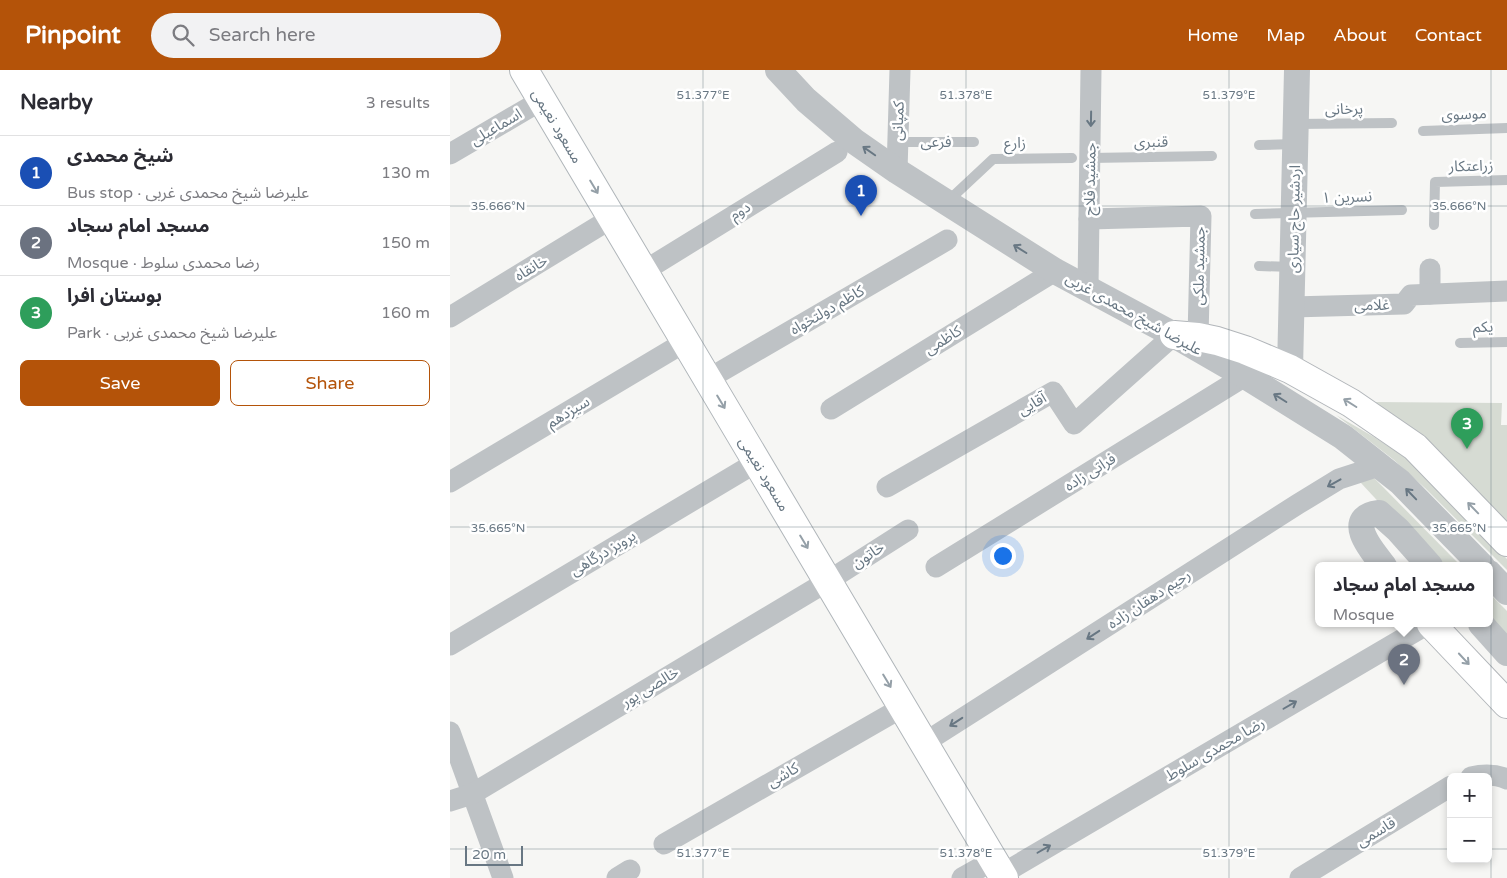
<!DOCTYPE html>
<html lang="en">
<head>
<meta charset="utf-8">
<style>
	body { margin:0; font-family:"Varela Round","Noto Sans Arabic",sans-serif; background:#f2f2f3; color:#2b2b33 }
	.controls { position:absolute; right:15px; bottom:15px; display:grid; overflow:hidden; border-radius:8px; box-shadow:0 2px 8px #0003 }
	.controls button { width:45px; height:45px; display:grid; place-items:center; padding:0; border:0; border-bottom:1px solid #e1e1e2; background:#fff; color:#2b2b33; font:25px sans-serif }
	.scale { position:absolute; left:15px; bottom:12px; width:58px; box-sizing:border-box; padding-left:5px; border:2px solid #687783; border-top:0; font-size:14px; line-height:18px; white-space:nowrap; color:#687783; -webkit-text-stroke:4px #fff; paint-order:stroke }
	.you { position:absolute; left:552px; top:485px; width:18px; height:18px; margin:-12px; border:4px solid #fff; border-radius:50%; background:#1a73e8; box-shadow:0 0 0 8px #1a73e833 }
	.badge { display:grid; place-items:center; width:32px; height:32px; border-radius:50%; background:#b45309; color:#fff; font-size:16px; font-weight:700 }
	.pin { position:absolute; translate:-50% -41px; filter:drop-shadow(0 1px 2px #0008) }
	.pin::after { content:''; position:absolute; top:26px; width:18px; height:15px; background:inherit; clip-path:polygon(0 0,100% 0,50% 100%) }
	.popup { position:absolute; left:865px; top:492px; width:178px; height:65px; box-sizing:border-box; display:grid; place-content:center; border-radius:8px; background:#fff; filter:drop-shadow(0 1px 4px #0005); font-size:16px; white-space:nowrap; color:#7c7c81 }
	.popup b { font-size:19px; color:#2b2b33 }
	.popup::after { content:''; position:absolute; left:50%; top:100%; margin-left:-10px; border:10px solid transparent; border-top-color:#fff }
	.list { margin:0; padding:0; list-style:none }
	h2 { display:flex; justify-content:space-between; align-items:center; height:65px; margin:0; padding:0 20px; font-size:21px }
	h2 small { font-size:16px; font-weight:400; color:#7c7c81 }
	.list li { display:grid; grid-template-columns:32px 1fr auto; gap:15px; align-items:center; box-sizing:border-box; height:70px; padding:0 20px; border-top:1px solid #e1e1e2 }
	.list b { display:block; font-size:19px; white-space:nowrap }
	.list p { margin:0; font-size:16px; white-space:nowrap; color:#7c7c81 }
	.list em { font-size:16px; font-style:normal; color:#7c7c81 }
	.actions { display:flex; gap:10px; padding:15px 20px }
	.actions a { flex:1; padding:11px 0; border:1px solid #b45309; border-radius:8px; text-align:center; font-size:18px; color:#b45309 }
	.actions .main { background:#b45309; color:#fff }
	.icon { flex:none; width:28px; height:28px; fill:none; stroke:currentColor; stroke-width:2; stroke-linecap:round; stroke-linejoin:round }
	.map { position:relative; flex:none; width:1057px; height:808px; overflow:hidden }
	header { display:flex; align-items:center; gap:30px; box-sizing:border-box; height:70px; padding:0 25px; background:#b45309; color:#fff }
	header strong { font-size:24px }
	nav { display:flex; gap:28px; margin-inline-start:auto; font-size:18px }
	.search { width:350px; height:45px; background:#f2f2f3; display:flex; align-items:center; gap:12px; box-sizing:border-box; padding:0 18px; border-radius:28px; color:#7c7c81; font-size:19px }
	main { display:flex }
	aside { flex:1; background:#fff }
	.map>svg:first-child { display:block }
</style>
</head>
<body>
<header>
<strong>Pinpoint</strong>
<div class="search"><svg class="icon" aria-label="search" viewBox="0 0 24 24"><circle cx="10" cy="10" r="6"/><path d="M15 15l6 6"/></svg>Search here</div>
<nav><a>Home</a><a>Map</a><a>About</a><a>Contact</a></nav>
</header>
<main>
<aside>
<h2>Nearby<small>3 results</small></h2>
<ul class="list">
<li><span class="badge" style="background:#1a4fb4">1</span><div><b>شیخ محمدی</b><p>Bus stop · علیرضا شیخ محمدی غربی</p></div><em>130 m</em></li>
<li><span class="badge" style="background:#6b7280">2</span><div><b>مسجد امام سجاد</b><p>Mosque · رضا محمدی سلوط</p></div><em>150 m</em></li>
<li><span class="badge" style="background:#2e9e5b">3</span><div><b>بوستان افرا</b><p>Park · علیرضا شیخ محمدی غربی</p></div><em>160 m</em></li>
</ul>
<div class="actions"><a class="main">Save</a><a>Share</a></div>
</aside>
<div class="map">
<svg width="1057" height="808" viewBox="0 0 1057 808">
	<rect width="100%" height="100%" fill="#f6f6f4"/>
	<g fill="#d6dbd3">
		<polygon points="923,332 1052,333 1051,355 1057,355 1057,461"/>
		<polygon points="886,345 924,367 959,390 1057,489 1057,500 975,418 944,390"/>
		<polygon points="918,406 925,409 932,416 1011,496 988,496 911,413 913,408"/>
		<polygon points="1039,523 1057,541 1057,565 1039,547"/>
	</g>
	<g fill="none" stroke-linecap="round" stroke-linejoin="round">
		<g stroke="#b0b6ba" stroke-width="30">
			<polyline id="secondary" points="74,0 554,808"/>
		</g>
		<g stroke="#b2b6ba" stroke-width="30">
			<g id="primary">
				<polyline points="724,265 748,267 767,271 795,280 840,299 901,333 965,377 1057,472"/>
				<polyline points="981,554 1057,634"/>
			</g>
		</g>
		<g stroke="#bec2c5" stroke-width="10">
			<polyline points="846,54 942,53"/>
			<polyline points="973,61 1057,58"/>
			<polyline points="448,72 524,72"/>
			<polyline points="809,75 844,74"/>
			<polyline points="640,88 762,86"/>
			<polyline points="497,132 543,89 622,88"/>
			<polyline points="805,144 952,140"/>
			<polyline points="984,155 985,112 1057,110"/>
			<polyline points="809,196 843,197"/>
			<polyline points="1010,273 1057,272"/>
		</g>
		<g stroke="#bec2c5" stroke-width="21">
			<polyline points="0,84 92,30"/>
			<polyline points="447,101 450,0"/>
			<polyline points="639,149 751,146 748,267"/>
			<polyline points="980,199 980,224"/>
			<polyline points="194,201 387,82"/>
			<polyline points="638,217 641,0"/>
			<polyline points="842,237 954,234 961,225 1057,221"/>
			<polyline points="0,247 162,148"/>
			<polyline points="258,309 497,170"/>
			<polyline points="381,339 605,201"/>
			<polyline points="0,412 235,272"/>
			<polyline points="437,417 603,322 624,354 724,265"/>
			<polyline points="486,497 795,306"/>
			<polyline points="0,575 307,392"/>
			<polyline points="0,662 53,808"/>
			<polyline points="474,673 848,434 889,409 929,396"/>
			<path d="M1021,707C1034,704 1045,704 1057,709"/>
			<polyline points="0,731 22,724 378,511 458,460"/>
			<polyline points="214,774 453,637"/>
			<polyline points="552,804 978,554"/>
			<polyline points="167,808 180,800"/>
			<polyline points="512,808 544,790"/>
			<polyline points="850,808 1001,716"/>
		</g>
		<g stroke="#bec2c5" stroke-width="26">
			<polyline points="328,0 356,30 404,71 447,101 605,201 724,265 795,306 893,367 950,412 1032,496"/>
			<polyline points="840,299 847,0"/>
			<path d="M934,496C923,482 892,447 929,443L948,460L980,496"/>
			<polyline points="1039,503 1057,522"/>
			<polyline points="1031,554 1057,583"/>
		</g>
		<use href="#secondary" stroke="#fff" stroke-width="28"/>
		<use href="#primary" stroke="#fff" stroke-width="28"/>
	</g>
	<defs><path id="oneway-shaft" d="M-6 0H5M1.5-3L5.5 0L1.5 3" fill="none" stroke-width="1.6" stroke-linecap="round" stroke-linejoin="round" transform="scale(1.25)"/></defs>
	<g stroke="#687783">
		<use href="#oneway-shaft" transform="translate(641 49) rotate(91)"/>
		<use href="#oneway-shaft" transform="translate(419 81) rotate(-145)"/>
		<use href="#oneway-shaft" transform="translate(570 179) rotate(-148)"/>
		<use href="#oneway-shaft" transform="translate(830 328) rotate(-148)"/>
		<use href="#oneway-shaft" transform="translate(884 413) rotate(151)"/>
		<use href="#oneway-shaft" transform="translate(961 424) rotate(-134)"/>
		<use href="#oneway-shaft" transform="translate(643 565) rotate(147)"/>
		<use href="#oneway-shaft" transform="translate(840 635) rotate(-30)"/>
		<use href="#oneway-shaft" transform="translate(506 652) rotate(147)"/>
		<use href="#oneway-shaft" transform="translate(594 779) rotate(-30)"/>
	</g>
	<g stroke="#95a0a8">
		<use href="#oneway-shaft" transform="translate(144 117) rotate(59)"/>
		<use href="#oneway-shaft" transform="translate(271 332) rotate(59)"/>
		<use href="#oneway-shaft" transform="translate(900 333) rotate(-148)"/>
		<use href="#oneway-shaft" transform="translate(1023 438) rotate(-134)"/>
		<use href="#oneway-shaft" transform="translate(354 472) rotate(59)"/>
		<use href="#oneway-shaft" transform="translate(1014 589) rotate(47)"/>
		<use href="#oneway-shaft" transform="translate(437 611) rotate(59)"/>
	</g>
	<path fill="none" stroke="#687783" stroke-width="1" stroke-opacity="0.45" d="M253,0V808M516,0V808M779,0V808M1041,0V808M0,136H1057M0,457H1057M0,779H1001M1038,779H1057"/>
	<g text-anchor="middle" stroke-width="5" stroke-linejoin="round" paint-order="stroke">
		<g font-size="15" fill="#687783" stroke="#fff">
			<text transform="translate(894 39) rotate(-1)" y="5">پرخانی</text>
			<text transform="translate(1014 44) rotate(-2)" y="5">موسوی</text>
			<text transform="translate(448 51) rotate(-88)" y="5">کمپانی</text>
			<text transform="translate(107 56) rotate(59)" y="5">مسعود نعیمی</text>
			<text transform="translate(46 57) rotate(-31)" y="5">اسماعیلی</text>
			<text x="486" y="77">فرعی</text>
			<text transform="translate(701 72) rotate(-1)" y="5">قنبری</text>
			<text x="565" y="78">زارع</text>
			<text transform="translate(1021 96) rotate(-1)" y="5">زراعتکار</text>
			<text transform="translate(640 109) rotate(-89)" y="5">جمشید فلاح</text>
			<text transform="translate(897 127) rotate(-2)" y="5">نسرین ۱</text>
			<text transform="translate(290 141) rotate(-32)" y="5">دوم</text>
			<text transform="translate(844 149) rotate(-89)" y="5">اردشیر حاج سیاری</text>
			<text transform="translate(749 196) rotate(-89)" y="5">جمشید ملکی</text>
			<text transform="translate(81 198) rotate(-31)" y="5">خانقاه</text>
			<text transform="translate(922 235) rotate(-1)" y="5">غلامی</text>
			<text transform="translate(377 240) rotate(-30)" y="5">کاظم دولتخواه</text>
			<text transform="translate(684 244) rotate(29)" y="5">علیرضا شیخ محمدی غربی</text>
			<text transform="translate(1033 257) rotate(-2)" y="5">یکم</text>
			<text transform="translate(493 270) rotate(-32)" y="5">کاظمی</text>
			<text transform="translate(582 334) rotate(-30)" y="5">آقایی</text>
			<text transform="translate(118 342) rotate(-31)" y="5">سیزدهم</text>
			<text transform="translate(640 402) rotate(-32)" y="5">فراتی زاده</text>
			<text transform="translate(314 404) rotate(59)" y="5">مسعود نعیمی</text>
			<text transform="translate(153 483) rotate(-31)" y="5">پرویز درگاهی</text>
			<text transform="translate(418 485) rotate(-33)" y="5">خاتون</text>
			<text transform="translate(699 529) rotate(-33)" y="5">رحیم دهقان زاده</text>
			<text transform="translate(200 617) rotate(-31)" y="5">خالصی پور</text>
			<text transform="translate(765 679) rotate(-30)" y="5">رضا محمدی سلوط</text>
			<text transform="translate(333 705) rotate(-30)" y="5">کاشی</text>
			<text transform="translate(926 762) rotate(-31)" y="5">قاسمی</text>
		</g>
	</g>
	<g font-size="12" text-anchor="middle" fill="#687783" stroke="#fff" stroke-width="5" stroke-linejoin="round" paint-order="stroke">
		<text x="253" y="29">51.377°E</text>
		<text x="516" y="29">51.378°E</text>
		<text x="779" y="29">51.379°E</text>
		<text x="48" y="140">35.666°N</text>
		<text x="1009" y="140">35.666°N</text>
		<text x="48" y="462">35.665°N</text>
		<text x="1009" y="462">35.665°N</text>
		<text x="253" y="787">51.377°E</text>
		<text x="516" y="787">51.378°E</text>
		<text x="779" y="787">51.379°E</text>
	</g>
</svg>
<div class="controls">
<button>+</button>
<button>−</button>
</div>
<div class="scale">20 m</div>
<div class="you"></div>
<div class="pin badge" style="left:411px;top:146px;background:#1a4fb4">1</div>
<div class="pin badge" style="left:954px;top:615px;background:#6b7280">2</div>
<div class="popup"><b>مسجد امام سجاد</b>Mosque</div>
<div class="pin badge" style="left:1017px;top:379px;background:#2e9e5b">3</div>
</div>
</main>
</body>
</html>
